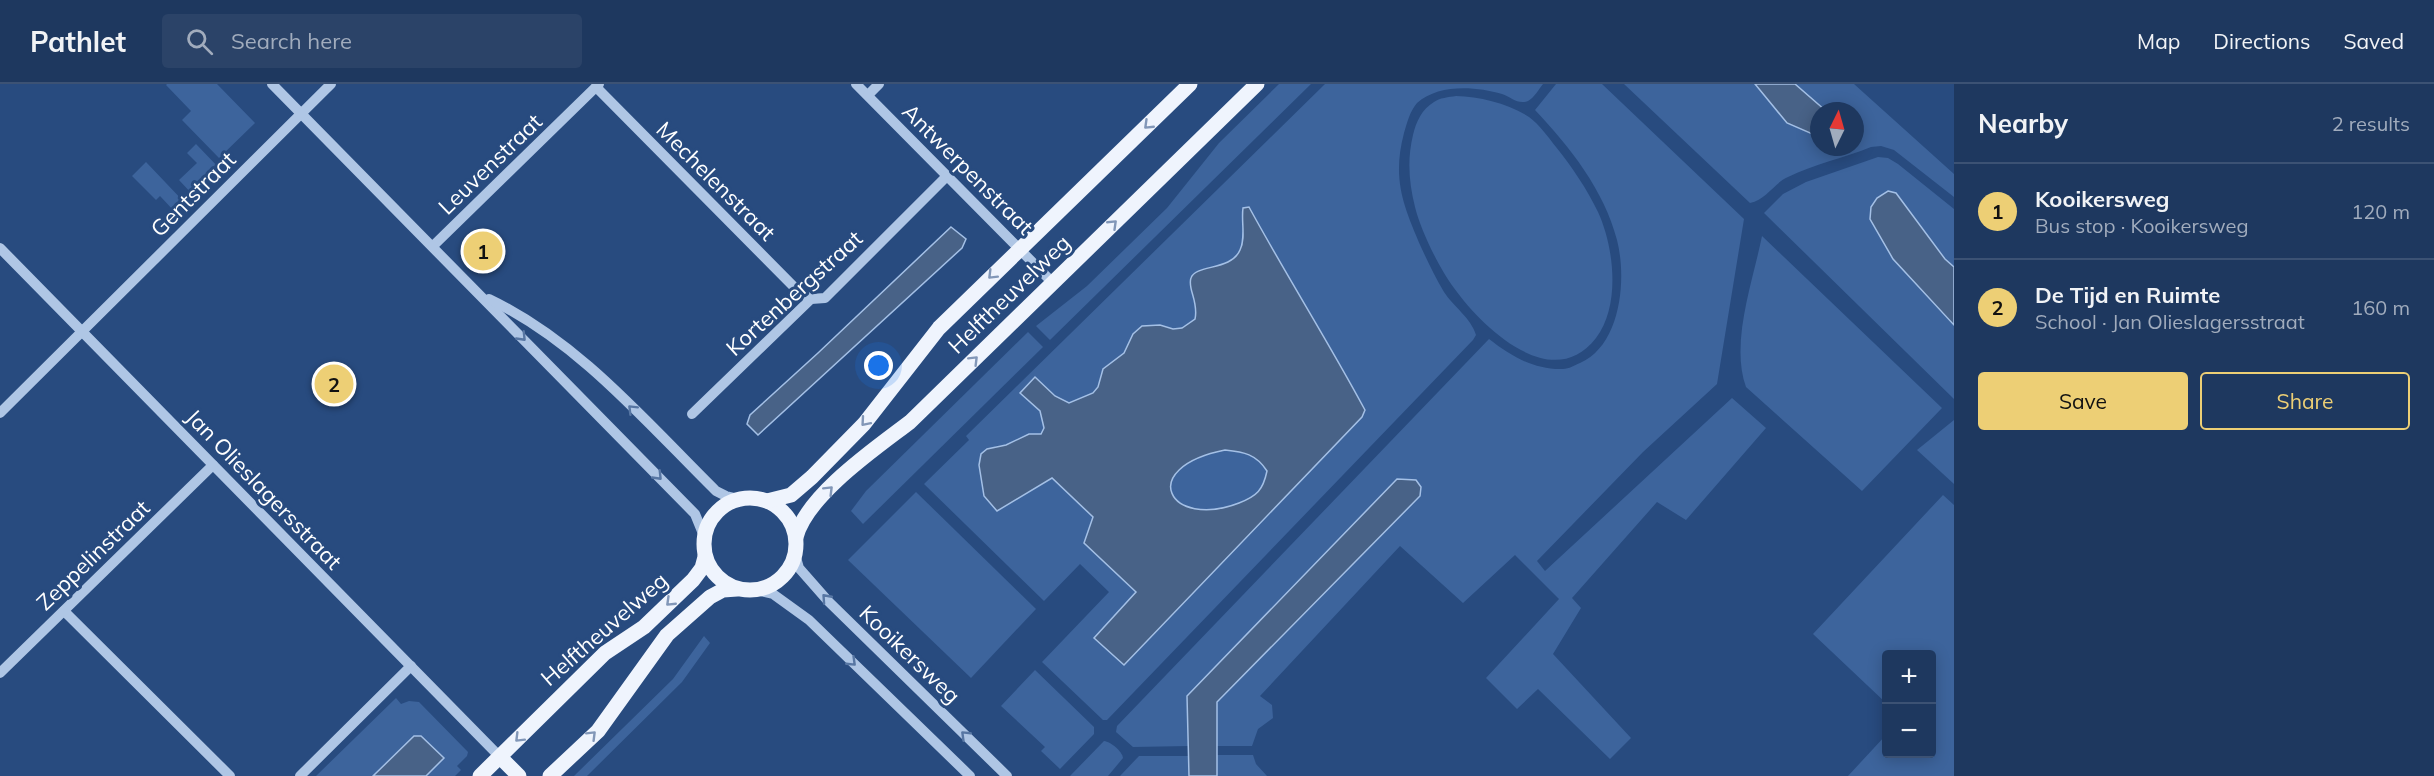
<!DOCTYPE html>
<html lang="en">
<head>
<meta charset="utf-8">
<style>
	body { margin:0; font-family:Mulish,sans-serif; background:#2b4368; color:#f1f3f6 }
	.controls { position:absolute; right:18px; bottom:18px; display:grid; overflow:hidden; border-radius:6px; box-shadow:0 3px 15px #0003 }
	.controls button { width:54px; height:54px; display:grid; place-items:center; padding:0; border:0; border-bottom:2px solid #3c5274; background:#1e385f; color:#f1f3f6; font:30px sans-serif }
	.compass { position:absolute; left:1810px; top:18px; width:54px; height:54px; border-radius:50%; background:#1e385f; box-shadow:0 3px 15px #0003; rotate:5deg }
	.you { position:absolute; left:879px; top:282px; width:21px; height:21px; margin:-15px; border:4px solid #fff; border-radius:50%; background:#1a73e8; box-shadow:0 0 0 9px #1a73e833 }
	.badge { display:grid; place-items:center; width:39px; height:39px; border-radius:50%; background:#edcf75; color:#111; font-size:20px; font-weight:700 }
	.pin { position:absolute; translate:-50% -50%; border:3px solid #fff; box-shadow:0 2px 6px #0006 }
	.list { margin:0; padding:0; list-style:none }
	h2 { display:flex; justify-content:space-between; align-items:center; height:78px; margin:0; padding:0 24px; font-size:26px }
	h2 small { font-size:20px; font-weight:400; color:#a1acbd }
	.list li { display:grid; grid-template-columns:39px 1fr auto; gap:18px; align-items:center; box-sizing:border-box; height:96px; padding:0 24px; border-top:2px solid #3c5274 }
	.list b { display:block; font-size:22px; white-space:nowrap }
	.list p { margin:0; font-size:20px; white-space:nowrap; color:#a1acbd }
	.list em { font-size:20px; font-style:normal; color:#a1acbd }
	.actions { display:flex; gap:12px; padding:18px 24px }
	.actions a { flex:1; padding:14px 0; border:2px solid #edcf75; border-radius:6px; text-align:center; font-size:21px; color:#edcf75 }
	.actions .main { background:#edcf75; color:#111 }
	.icon { flex:none; width:33px; height:33px; fill:none; stroke:currentColor; stroke-width:2; stroke-linecap:round; stroke-linejoin:round }
	.map { position:relative; flex:none; width:1954px; height:692px; overflow:hidden }
	header { display:flex; align-items:center; gap:36px; box-sizing:border-box; height:84px; padding:0 30px; background:#1e385f; border-bottom:2px solid #3c5274 }
	header strong { font-size:28px }
	nav { display:flex; gap:33px; margin-inline-start:auto; font-size:21px }
	.search { width:420px; height:54px; background:#2b4368; display:flex; align-items:center; gap:15px; box-sizing:border-box; padding:0 21px; border-radius:6px; color:#a1acbd; font-size:22px }
	main { display:flex }
	aside { flex:1; background:#1e385f }
	.map>svg:first-child { display:block }
</style>
</head>
<body>
<header>
<strong>Pathlet</strong>
<div class="search"><svg class="icon" aria-label="search" viewBox="0 0 24 24"><circle cx="10" cy="10" r="6"/><path d="M15 15l6 6"/></svg>Search here</div>
<nav><a>Map</a><a>Directions</a><a>Saved</a></nav>
</header>
<main>
<div class="map">
<svg width="1954" height="692" viewBox="0 0 1954 692">
	<rect width="100%" height="100%" fill="#284b7f"/>
	<g fill="#3d649c" fill-rule="evenodd">
		<polygon points="167,0 217,0 255,39 219,74 182,36 191,27 166,1"/>
		<polygon points="1279,0 1311,0 1050,256 1036,242 1087,202 1167,124 1219,59"/>
		<path d="M1325,0H1543C1539,5 1534,14 1528,17C1518,21 1511,13 1502,10C1475,2 1438,0 1417,19C1410,27 1407,39 1404,49C1392,95 1403,121 1421,163C1428,178 1435,193 1444,208C1453,222 1471,234 1476,251L1473,256L1107,636H1103L1042,578L1109,508L1080,480L1044,517L924,400L969,356L966,352ZM1249,123C1286,191 1328,257 1365,325L1362,333L1124,580L1136,508L1084,459L1093,433L1052,394L997,427L985,412L979,381L996,362L1006,361L1041,350L1044,344L1040,327L1020,309L1035,293L1055,312L1069,319L1093,309L1098,303L1101,290L1106,282L1124,269L1133,250L1142,242L1160,241L1173,245L1182,244L1195,235C1198,218 1186,204 1193,191C1209,186 1236,182 1241,163C1245,151 1241,137 1243,125Z"/>
		<path d="M1556,0H1602L1744,135L1717,300L1643,368L1537,477L1545,487L1732,314L1766,344L1686,436L1657,418L1572,514L1581,524L1553,570L1631,654L1610,675L1538,605L1517,625L1486,594L1559,515L1515,471L1463,519L1400,462L1260,612L1272,621L1273,634L1258,645L1252,662H1217V618L1420,412L1188,612L1189,662L1133,663L1116,648L1117,642L1489,255C1511,272 1534,286 1563,285C1569,285 1575,281 1580,279C1621,261 1627,195 1617,156C1604,106 1570,63 1535,26Z"/>
		<path d="M1624,0H1755L1787,39L1817,52L1819,51V63H1855V27H1826L1795,0H1854L1954,90V113L1894,66L1881,62L1871,63C1844,74 1814,80 1788,93C1774,99 1766,116 1750,119Z"/>
		<path d="M1456,12C1480,13 1508,19 1529,33C1539,40 1548,53 1556,63C1572,83 1587,105 1598,128C1614,163 1621,221 1596,254C1552,311 1482,243 1454,204C1439,184 1421,147 1415,123C1409,99 1407,76 1413,51C1416,38 1422,25 1434,18C1439,14 1449,13 1456,12Z"/>
		<polygon points="196,60 220,85 193,111 179,96 197,79 187,69"/>
		<polygon points="1878,73 1888,74 1898,80 1954,125 1954,183 1945,175 1893,175 1954,241 1954,315 1764,129 1783,110 1806,98"/>
		<polygon points="146,78 185,119 175,128 160,112 156,116 132,92"/>
		<path d="M1762,152L1942,324L1862,407L1746,303C1730,259 1753,197 1762,152Z"/>
		<polygon points="1028,248 1043,263 863,440 851,427 866,407"/>
		<polygon points="1954,336 1954,400 1917,366"/>
		<path d="M1225,366C1244,368 1255,370 1267,387C1263,406 1257,412 1239,419C1169,446 1134,385 1225,366Z"/>
		<polygon points="916,408 1036,525 971,594 848,476"/>
		<polygon points="1943,411 1954,421 1954,692 1848,692 1886,651 1886,670 1932,670 1932,570 1886,570 1886,619 1813,550"/>
		<polygon points="704,552 710,559 682,598 587,692 574,692 673,595"/>
		<polygon points="1035,586 1094,643 1094,650 1060,685 1041,667 1045,663 1001,622"/>
		<polygon points="396,614 401,620 409,617 419,618 468,668 467,672 457,682 461,686 455,692 426,692 414,652 373,692 316,692"/>
		<path d="M1104,657C1111,658 1122,667 1123,674L1108,692H1070Z"/>
		<polygon points="1217,671 1253,671 1256,680 1267,692 1217,692"/>
		<polygon points="1139,672 1189,672 1189,692 1120,692"/>
	</g>
	<g fill="#486287" stroke="#a4c0e6" stroke-width="1.5" fill-rule="evenodd">
		<polygon points="1755,0 1795,0 1826,27 1819,27 1819,51 1817,52 1787,39"/>
		<polygon points="1888,107 1896,109 1945,175 1954,183 1954,241 1893,175 1870,135 1871,123 1877,114"/>
		<path d="M1249,123C1286,191 1328,257 1365,326L1362,333L1124,581L1094,554L1136,508L1084,459L1093,433L1052,394L997,427L984,412L979,381L981,370L987,365L1006,361L1029,350H1041L1044,344L1040,327L1020,309L1035,293L1055,312L1069,319L1093,309L1098,303L1103,285L1124,269L1133,250L1142,242L1160,241L1173,245L1182,244L1195,235C1199,218 1187,204 1191,194C1196,180 1231,187 1240,166C1246,154 1241,137 1243,124ZM1225,366C1244,368 1256,370 1267,387C1263,406 1257,412 1239,419C1169,446 1135,384 1225,366Z"/>
		<polygon points="951,143 966,155 962,164 758,351 747,340 750,331 818,269"/>
		<polygon points="1397,395 1416,396 1421,403 1420,412 1217,618 1217,692 1189,692 1187,612"/>
		<polygon points="414,652 421,652 444,674 426,692 373,692"/>
	</g>
	<g fill="none" stroke-linecap="round" stroke-linejoin="round">
		<g stroke="#afc6e5" stroke-width="10">
			<polyline points="272,0 695,430 704,452"/>
			<polyline points="856,0 1052,198"/>
			<polyline points="596,3 799,208 811,215"/>
			<polyline points="868,11 879,0"/>
			<polyline points="433,162 599,0"/>
			<polyline points="0,164 500,673"/>
			<path d="M489,215C579,258 646,338 716,407L726,412L739,415"/>
			<polyline points="0,329 331,0"/>
			<polyline points="692,330 811,215 825,214 947,92"/>
			<polyline points="795,470 799,484 828,517 1007,692"/>
			<polyline points="757,506 773,510 809,536 970,692"/>
			<polyline points="64,527 230,692"/>
			<polyline points="0,589 213,381"/>
			<polyline points="300,692 411,582"/>
		</g>
		<g stroke="#eff4fd" stroke-width="15">
			<circle cx="750" cy="460" r="46"/>
			<polyline points="767,417 791,411 812,393 864,340 939,244 1190,0"/>
			<path d="M796,453C807,411 876,364 910,338L1257,0"/>
			<polyline points="500,673 519,692"/>
			<polyline points="480,692 605,569 644,543 693,496 702,484 705,473"/>
			<polyline points="550,692 598,647 667,551 710,513 723,506 737,505"/>
		</g>
	</g>
	<defs><path id="oneway-chevron" d="M-2-3.5L2.5 0L-2 3.5" fill="none" stroke-width="1.6" stroke-linecap="round" stroke-linejoin="round" transform="scale(1.5)"/></defs>
	<g stroke="#8297b8">
		<use href="#oneway-chevron" transform="translate(1148 41) rotate(136)"/>
		<use href="#oneway-chevron" transform="translate(1113 140) rotate(-44)"/>
		<use href="#oneway-chevron" transform="translate(992 191) rotate(135)"/>
		<use href="#oneway-chevron" transform="translate(974 276) rotate(-45)"/>
		<use href="#oneway-chevron" transform="translate(865 338) rotate(131)"/>
		<use href="#oneway-chevron" transform="translate(829 406) rotate(-45)"/>
		<use href="#oneway-chevron" transform="translate(670 518) rotate(136)"/>
		<use href="#oneway-chevron" transform="translate(592 651) rotate(-45)"/>
		<use href="#oneway-chevron" transform="translate(519 654) rotate(135)"/>
	</g>
	<g stroke="#5776a3">
		<use href="#oneway-chevron" transform="translate(522 253) rotate(46)"/>
		<use href="#oneway-chevron" transform="translate(632 325) rotate(-135)"/>
		<use href="#oneway-chevron" transform="translate(658 392) rotate(46)"/>
		<use href="#oneway-chevron" transform="translate(826 514) rotate(-132)"/>
		<use href="#oneway-chevron" transform="translate(852 578) rotate(44)"/>
		<use href="#oneway-chevron" transform="translate(965 651) rotate(-136)"/>
	</g>
	<g text-anchor="middle" stroke-width="6" stroke-linejoin="round" paint-order="stroke">
		<g font-size="22" fill="#fff" stroke="#284b7f">
			<text transform="translate(490 80) rotate(-44)" y="8">Leuvenstraat</text>
			<text transform="translate(968 85) rotate(45)" y="8">Antwerpenstraat</text>
			<text transform="translate(716 97) rotate(45)" y="8">Mechelenstraat</text>
			<text transform="translate(193 110) rotate(-45)" y="8">Gentstraat</text>
			<text transform="translate(794 209) rotate(-42)" y="8">Kortenbergstraat</text>
			<text transform="translate(1009 210) rotate(-44)" y="8">Helftheuvelweg</text>
			<text transform="translate(264 405) rotate(46)" y="8">Jan Olieslagersstraat</text>
			<text transform="translate(93 471) rotate(-44)" y="8">Zeppelinstraat</text>
			<text transform="translate(604 545) rotate(-41)" y="8">Helftheuvelweg</text>
			<text transform="translate(910 570) rotate(44)" y="8">Kooikersweg</text>
		</g>
	</g>
</svg>
<div class="controls">
<button>+</button>
<button>−</button>
</div>
<svg class="compass" viewBox="-18 -18 36 36"><path d="M0-13l5 13h-10z" fill="#e53935"/><path d="M0 13l5-13h-10z" fill="#a1acbd"/></svg>
<div class="you"></div>
<div class="pin badge" style="left:483px;top:167px">1</div>
<div class="pin badge" style="left:334px;top:300px">2</div>
</div>
<aside>
<h2>Nearby<small>2 results</small></h2>
<ul class="list">
<li><span class="badge">1</span><div><b>Kooikersweg</b><p>Bus stop · Kooikersweg</p></div><em>120 m</em></li>
<li><span class="badge">2</span><div><b>De Tijd en Ruimte</b><p>School · Jan Olieslagersstraat</p></div><em>160 m</em></li>
</ul>
<div class="actions"><a class="main">Save</a><a>Share</a></div>
</aside>
</main>
</body>
</html>
